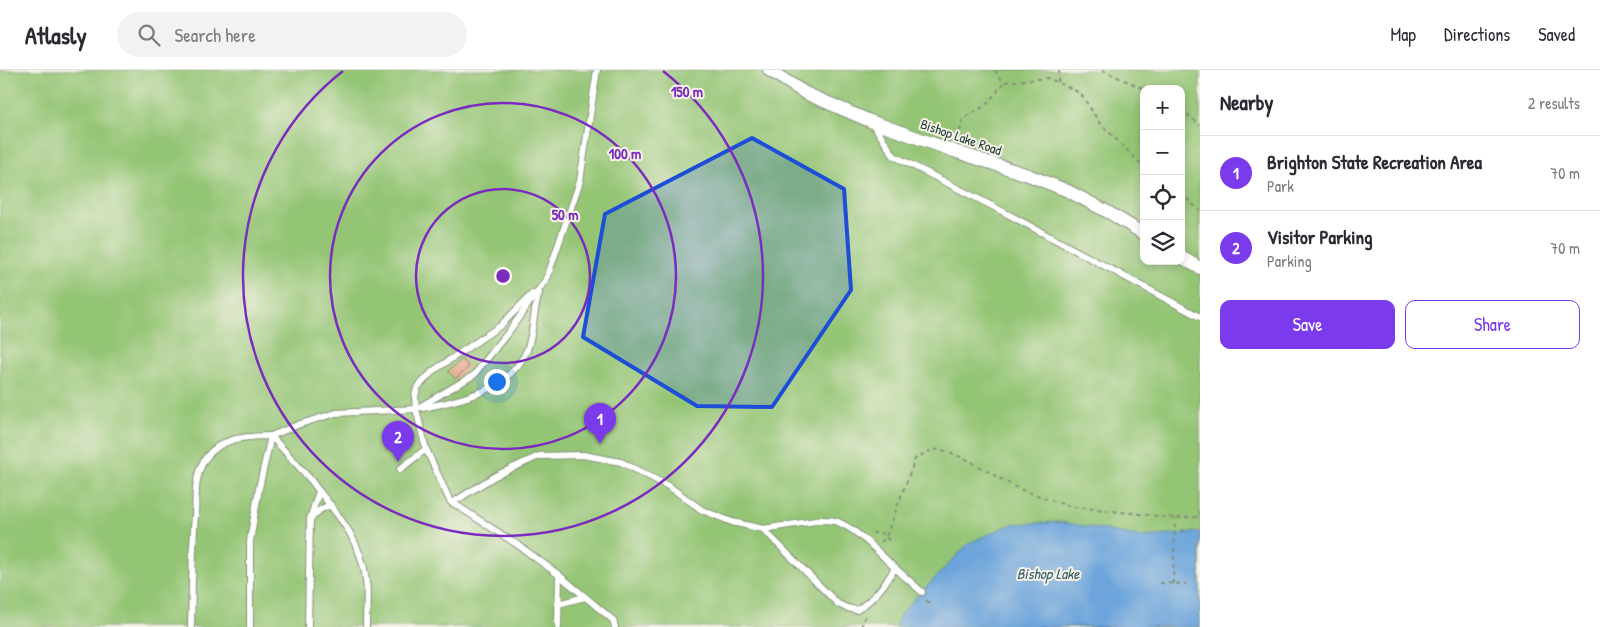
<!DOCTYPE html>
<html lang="en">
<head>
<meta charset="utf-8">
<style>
	body { margin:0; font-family:"Patrick Hand",sans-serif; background:#f2f2f3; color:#2b2b33 }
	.controls { position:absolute; right:15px; top:15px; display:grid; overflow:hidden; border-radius:10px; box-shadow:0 2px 8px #0003 }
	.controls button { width:45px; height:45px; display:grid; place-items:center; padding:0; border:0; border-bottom:1px solid #e1e1e2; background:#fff; color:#2b2b33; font:25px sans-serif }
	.you { position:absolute; left:496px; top:311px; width:18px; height:18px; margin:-12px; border:4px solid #fff; border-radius:50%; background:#1a73e8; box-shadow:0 0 0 8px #1a73e833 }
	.badge { display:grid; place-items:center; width:32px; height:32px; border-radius:50%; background:#7c3aed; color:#fff; font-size:16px; font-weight:700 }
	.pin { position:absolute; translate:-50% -41px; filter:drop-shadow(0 1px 2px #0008) }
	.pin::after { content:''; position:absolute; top:26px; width:18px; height:15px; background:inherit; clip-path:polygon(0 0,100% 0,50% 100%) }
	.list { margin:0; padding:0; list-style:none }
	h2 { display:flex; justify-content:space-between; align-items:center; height:65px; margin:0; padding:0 20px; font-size:21px }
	h2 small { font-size:16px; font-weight:400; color:#7c7c81 }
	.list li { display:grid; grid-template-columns:32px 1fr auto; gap:15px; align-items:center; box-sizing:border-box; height:75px; padding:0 20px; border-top:1px solid #e1e1e2 }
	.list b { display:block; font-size:19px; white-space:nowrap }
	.list p { margin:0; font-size:16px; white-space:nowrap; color:#7c7c81 }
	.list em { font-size:16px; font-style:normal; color:#7c7c81 }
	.actions { display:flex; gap:10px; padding:15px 20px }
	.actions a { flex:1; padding:11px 0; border:1px solid #7c3aed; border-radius:10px; text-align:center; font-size:18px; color:#7c3aed }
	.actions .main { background:#7c3aed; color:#fff }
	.icon { flex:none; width:28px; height:28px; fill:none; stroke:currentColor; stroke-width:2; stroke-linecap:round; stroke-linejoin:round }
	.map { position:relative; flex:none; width:1200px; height:557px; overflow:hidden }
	header { display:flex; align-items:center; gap:30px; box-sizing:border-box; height:70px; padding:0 25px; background:#fff; border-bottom:1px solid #e1e1e2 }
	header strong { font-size:24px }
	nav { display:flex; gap:28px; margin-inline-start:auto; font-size:18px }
	.search { width:350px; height:45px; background:#f2f2f3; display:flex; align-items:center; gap:12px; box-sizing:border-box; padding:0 18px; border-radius:28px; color:#7c7c81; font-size:19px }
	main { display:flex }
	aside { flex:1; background:#fff }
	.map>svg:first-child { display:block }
</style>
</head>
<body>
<header>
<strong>Atlasly</strong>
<div class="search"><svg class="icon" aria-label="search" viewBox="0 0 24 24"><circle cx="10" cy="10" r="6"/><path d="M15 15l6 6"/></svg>Search here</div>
<nav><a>Map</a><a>Directions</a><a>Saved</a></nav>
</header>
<main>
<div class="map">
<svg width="1200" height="557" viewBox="0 0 1200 557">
	<rect width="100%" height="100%" fill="#f7f3e8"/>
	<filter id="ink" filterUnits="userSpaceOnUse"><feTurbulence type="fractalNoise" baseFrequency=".02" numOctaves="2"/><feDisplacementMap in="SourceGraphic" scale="10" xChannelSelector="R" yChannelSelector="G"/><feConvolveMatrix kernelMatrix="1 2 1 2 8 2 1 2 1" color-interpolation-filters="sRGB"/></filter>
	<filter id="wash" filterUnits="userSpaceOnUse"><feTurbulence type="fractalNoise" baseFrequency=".0096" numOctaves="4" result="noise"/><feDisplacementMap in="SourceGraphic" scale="20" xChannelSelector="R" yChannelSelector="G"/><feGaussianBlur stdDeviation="1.12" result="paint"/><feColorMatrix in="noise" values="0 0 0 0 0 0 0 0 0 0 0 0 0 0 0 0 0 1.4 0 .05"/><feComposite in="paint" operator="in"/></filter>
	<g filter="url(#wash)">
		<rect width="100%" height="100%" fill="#eee2c3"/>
		<path fill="#94c575" stroke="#5a8154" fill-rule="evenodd" d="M0,0H1200V557H0ZM1144,19H1181V191H1144Z"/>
		<polygon fill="#6ca4db" stroke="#467088" points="1061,452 1143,467 1200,462 1200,557 895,557 901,543 969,473 1012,454"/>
		<g id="blocks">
			<polygon fill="#e69d81" points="462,289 469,297 455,309 448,301"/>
		</g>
	</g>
	<g filter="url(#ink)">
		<use href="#blocks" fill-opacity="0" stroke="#86907c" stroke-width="1"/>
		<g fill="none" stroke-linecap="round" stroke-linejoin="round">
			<g stroke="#86907c" stroke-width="8">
				<g id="lane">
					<polyline points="873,54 894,86 1000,140 1200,247"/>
					<polyline points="532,224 500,256 433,301 417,318 415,327 416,339 426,379 450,431 518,475 559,505 613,550 615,557"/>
					<path d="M423,338C462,330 510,320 527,280C534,262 533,241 539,223"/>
					<polyline points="400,399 426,379"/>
					<polyline points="319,421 310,409 271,366 300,354 336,343 416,339 474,305 510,260 547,208 580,111 597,0"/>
					<polyline points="452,433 495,406 539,386 583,385 621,392 670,417 702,440 732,452 763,459"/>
					<polyline points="311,448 321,439 331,435"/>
					<path d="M822,450C827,450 834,450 838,452C858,460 879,483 895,498C884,516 874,529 857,540L847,538L838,534L763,459Z"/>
					<polyline points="895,498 922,522"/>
					<polyline points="558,534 585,527"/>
					<path d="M191,557C192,520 192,482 195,445C196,427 194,405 205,389C220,367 248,366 271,366L259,418L250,471V557"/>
					<path d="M308,557L310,449L319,421C341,448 362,474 366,510C368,525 366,542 366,557"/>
					<polyline points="558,557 559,505"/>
				</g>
			</g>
			<g stroke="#86907c" stroke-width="14">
				<g id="street">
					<polyline points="769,0 805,23 870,51 954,81 1028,105 1068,121 1108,142 1144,164"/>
					<polyline points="1181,187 1200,198"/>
				</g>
			</g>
			<g stroke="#86907c" stroke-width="2" stroke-dasharray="4 4" stroke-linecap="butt">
				<polyline points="995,0 998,6 1005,12 1048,8 1072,19 1081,24 1099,52 1144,97"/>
				<polyline points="1102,0 1144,19"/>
				<polyline points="1058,12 1059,0"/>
				<polyline points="1181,39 1200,55"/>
				<polyline points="958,69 963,49 986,35 1005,12"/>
				<polyline points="1181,123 1200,141"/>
				<polyline points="872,463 881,463 892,473"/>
				<polyline points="881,472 886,467 915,389 927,382 940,379 966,389 1019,419 1068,436 1175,448 1200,447"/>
				<polyline points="1160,513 1186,514"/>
				<polyline points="1173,514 1175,448"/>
				<polyline points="926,530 932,536"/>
				<polyline points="861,557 866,545"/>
			</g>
			<use href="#lane" stroke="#fff" stroke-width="6"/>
			<use href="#street" stroke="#fff" stroke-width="12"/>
		</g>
	</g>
	<path fill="#1d4ed8" fill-opacity="0.2" stroke="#1d4ed8" stroke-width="4" stroke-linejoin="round" d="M752,68L844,119L851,220L772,337L697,336L583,267L605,144Z"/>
	<g fill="none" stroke="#7b2cbf" stroke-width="2.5">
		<circle cx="503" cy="206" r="87"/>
		<circle cx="503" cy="206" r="173"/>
		<path d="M663 1A260 260 0 1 1 343 1"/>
	</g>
	<g text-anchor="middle" stroke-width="4" stroke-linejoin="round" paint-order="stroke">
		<g font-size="14" fill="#1f3d34" stroke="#f7f3e8">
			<text transform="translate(961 67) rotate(19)" y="5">Bishop Lake Road</text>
		</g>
		<g font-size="15" font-style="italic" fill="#365c66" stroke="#f7f3e8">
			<text x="1048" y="509">Bishop Lake</text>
		</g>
	</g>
	<circle cx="503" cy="206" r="8" fill="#7b2cbf" stroke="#f7f3e8" stroke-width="2.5"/>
	<g font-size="15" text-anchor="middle" font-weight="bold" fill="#7b2cbf" stroke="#f7f3e8" stroke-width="4" stroke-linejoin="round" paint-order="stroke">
		<text x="687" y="27">150 m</text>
		<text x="625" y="89">100 m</text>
		<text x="565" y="150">50 m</text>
	</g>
</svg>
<div class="controls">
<button>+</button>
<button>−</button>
<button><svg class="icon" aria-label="locate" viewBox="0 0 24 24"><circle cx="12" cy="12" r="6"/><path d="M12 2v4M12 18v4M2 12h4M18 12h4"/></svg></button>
<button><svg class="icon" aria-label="layers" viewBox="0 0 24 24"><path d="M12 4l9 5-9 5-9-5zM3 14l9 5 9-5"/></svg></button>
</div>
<div class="you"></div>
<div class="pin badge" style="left:600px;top:374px">1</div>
<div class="pin badge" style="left:398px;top:392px">2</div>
</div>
<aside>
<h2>Nearby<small>2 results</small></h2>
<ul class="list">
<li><span class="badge">1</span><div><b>Brighton State Recreation Area</b><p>Park</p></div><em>70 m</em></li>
<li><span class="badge">2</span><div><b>Visitor Parking</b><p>Parking</p></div><em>70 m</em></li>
</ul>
<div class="actions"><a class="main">Save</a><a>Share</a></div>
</aside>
</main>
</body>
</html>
